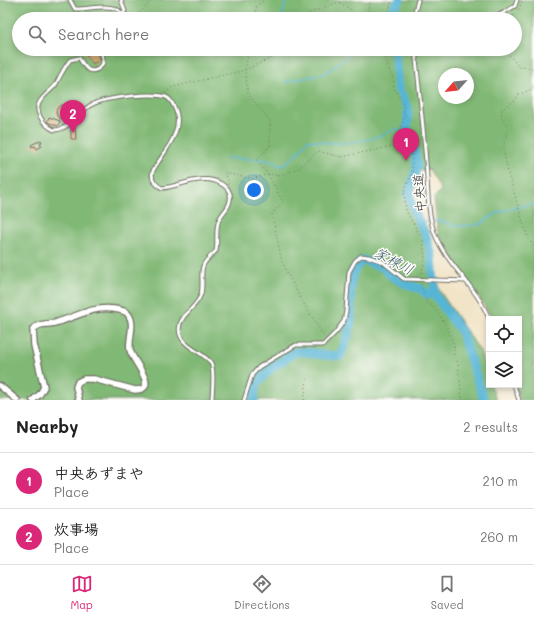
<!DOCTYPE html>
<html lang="en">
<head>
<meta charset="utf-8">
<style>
	body { margin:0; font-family:Mali,"Klee One",sans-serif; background:#f6f6f6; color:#222 }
	.controls { position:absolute; right:12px; bottom:12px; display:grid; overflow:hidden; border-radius:0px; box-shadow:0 2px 6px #0003 }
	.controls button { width:36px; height:36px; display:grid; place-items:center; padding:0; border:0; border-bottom:1px solid #e0e0e0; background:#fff; color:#222; font:20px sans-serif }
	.compass { position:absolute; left:438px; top:68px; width:36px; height:36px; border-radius:50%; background:#fff; box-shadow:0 2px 6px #0003; rotate:243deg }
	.you { position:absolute; left:254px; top:190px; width:14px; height:14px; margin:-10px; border:3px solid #fff; border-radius:50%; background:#1a73e8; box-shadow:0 0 0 6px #1a73e833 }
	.badge { display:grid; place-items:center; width:26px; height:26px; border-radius:50%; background:#db2777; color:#fff; font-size:13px; font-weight:700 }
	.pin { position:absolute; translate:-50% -33px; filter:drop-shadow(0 1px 2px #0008) }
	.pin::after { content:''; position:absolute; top:21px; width:14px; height:12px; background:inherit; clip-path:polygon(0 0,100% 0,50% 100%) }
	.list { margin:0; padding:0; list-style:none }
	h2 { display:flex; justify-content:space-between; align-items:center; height:52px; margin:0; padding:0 16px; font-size:17px }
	h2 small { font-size:13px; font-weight:400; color:#767676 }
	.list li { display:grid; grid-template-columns:26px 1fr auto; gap:12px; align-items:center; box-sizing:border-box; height:56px; padding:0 16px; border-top:1px solid #e0e0e0 }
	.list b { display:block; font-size:15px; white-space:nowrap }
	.list p { margin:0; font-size:13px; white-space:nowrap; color:#767676 }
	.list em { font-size:13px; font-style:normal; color:#767676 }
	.icon { flex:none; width:22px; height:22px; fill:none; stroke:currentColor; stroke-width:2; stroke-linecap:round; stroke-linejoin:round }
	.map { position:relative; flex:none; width:534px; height:400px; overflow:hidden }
	.search { position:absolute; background:#fff; box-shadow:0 2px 6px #0003; left:12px; right:12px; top:12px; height:44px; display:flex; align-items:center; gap:10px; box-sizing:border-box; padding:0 14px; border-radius:22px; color:#767676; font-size:15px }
	.sheet { height:164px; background:#fff }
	nav { display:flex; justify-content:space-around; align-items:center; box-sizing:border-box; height:56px; border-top:1px solid #e0e0e0; background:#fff; font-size:11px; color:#767676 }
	nav a { display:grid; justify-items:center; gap:2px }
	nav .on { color:#db2777 }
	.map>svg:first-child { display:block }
</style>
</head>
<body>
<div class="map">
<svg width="534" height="400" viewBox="0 0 534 400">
	<rect width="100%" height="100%" fill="#fdfcf7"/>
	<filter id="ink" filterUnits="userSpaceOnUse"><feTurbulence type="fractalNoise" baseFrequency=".025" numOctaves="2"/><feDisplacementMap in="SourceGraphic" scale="8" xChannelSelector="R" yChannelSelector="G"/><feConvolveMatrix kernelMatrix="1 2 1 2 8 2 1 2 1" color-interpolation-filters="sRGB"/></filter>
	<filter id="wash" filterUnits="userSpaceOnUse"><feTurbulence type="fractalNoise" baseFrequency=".012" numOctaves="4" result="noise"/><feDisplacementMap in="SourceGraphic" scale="16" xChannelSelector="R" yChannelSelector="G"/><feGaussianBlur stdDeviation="0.9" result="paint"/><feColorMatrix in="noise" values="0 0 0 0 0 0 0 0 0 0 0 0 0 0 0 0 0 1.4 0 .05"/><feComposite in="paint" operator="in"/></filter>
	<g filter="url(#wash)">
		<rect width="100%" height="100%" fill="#f1e4c7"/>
		<path fill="#80b875" stroke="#567250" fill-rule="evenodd" d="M0,0H534V400H520L515,385H519V319H493L438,234L434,198L441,190L429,169L418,171L413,199L434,254L439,290L480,351L489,379V385H491L496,400H0ZM19,19H515V49H19ZM444,74H468V98H444Z"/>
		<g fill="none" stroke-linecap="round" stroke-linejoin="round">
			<g stroke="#57b5d5" stroke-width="1.5">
				<polyline points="281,19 287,0"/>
				<polyline points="383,49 395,55"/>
				<polyline points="285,82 324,74 357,49"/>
				<path d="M227,158L268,160L282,166L296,155L308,140C318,141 330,144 340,143C354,143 382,138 394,129L407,133"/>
				<polyline points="434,221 441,221 455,226 479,225 499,212 532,204 534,205"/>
				<polyline points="420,224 429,221"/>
			</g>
			<g stroke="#57b5d5" stroke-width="9">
				<path d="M394,19C391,12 395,5 400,0"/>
				<polyline points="398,49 395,55 398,88 408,108 407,133 415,153 417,167 409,194 414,211 426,235 432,256 435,295"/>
				<path d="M254,400L256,385L269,370L295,352H306L323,355L340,356C345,345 349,333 351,321C353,301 344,273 363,260L382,267L393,277L406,284L421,289L427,294L435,295L461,331L484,400"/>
			</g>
		</g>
		<g id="blocks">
			<g fill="#cea26a">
				<polygon points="82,49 93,49 101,59 93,64"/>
				<circle cx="63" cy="112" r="7"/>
				<polygon points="49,117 60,121 58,126 47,122"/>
				<polygon points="71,128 75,128 76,139 71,139"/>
				<polygon points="41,140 42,142 40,143 42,146 37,149 35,146 32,147 31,145"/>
			</g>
		</g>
	</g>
	<g filter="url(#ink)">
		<use href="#blocks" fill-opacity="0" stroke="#706c62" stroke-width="1"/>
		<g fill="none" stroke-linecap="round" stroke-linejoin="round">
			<g stroke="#706c62" stroke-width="5">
				<g id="service">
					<path d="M70,0L75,9C90,10 118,0 124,17L122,19"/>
					<polyline points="121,0 125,11 123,14"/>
					<polyline points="413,19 418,0"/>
					<polyline points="484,19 496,17 515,6 517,0"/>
					<path d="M100,49C101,53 104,57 103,61C103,65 101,67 98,69C88,75 84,65 79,58L70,60C64,68 60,76 56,84C52,90 45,94 41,100C32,111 44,125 54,130C71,130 77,111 93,104C105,98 156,91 168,98C172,101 174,106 176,111C182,129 169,146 159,161C157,164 154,168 153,171C150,179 156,185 162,188C175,187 186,181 199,180C213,178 236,185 229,204C227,210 221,214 219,220C215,229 218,241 216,251C203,263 201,264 202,282C202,286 202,291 201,294C198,306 183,313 180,324C174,346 204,351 211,363C215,372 212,390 212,400"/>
					<path d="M415,49C419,87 423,124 426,162C428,185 427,210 434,232C446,265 477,286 489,319"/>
					<polyline points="514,385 519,400"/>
					<polyline points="244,400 252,375 259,367 296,345 323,345 336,332 344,321 346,311 349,272 355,261 361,256 369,257 383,262 404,279 466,281"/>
				</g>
			</g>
			<g stroke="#706c62" stroke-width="8">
				<g id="minor">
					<polyline points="0,386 17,400"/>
					<path d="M33,400L40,394L44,387L34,345L33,329C43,321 48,326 58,322C78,316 93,306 114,309C119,310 125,310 128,314C136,324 128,338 130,350C132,361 161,390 135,390L94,379H84L78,382L76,387L79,400"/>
				</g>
			</g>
			<g stroke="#706c62" stroke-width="1" stroke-dasharray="1 3" stroke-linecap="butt">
				<polyline points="134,19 152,0"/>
				<polyline points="254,19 257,5 265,0"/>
				<polyline points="300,19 302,16 339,2 350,9 360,19"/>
				<polyline points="365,19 371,0"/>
				<polyline points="387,19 392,0"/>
				<polyline points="511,19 519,9 522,0"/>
				<polyline points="249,49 245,70 248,94 270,121 270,146 256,161 268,174 283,202 272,214 282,262 299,296 325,338"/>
				<polyline points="378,49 383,54 393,79 394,88 402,101 405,116 400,129 412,155 412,172 404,192 406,211 423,240 425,258 421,275"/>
				<polyline points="399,49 405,55 412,57"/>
				<polyline points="504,49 519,67 532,68 534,70"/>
				<polyline points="534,88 518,95 516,100 502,109 501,118 507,124 508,128 504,144 504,153 508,173 527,235 534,248"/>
				<polyline points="165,93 173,87 245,70 278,55 282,49"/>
				<polyline points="228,184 229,183 225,173 253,179 268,174 279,176 299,168 318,151 341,157 395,146 411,155"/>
				<polyline points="421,284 427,303 433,306 446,325 454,345 454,355 458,363 462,400"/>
				<polyline points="304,400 307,379"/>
			</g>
			<use href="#service" stroke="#fff" stroke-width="3"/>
			<use href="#minor" stroke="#fff" stroke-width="5.5"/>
		</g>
	</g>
	<g text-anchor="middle" stroke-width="3" stroke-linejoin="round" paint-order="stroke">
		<g font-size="13" fill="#2b2b2b" stroke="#fdfcf7">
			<text transform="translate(419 193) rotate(-95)" y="5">中央道</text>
		</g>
		<g font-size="14" font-style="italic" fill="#3a5b66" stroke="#fdfcf7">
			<text transform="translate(394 261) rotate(28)" y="5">家棟川</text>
		</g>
	</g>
</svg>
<div class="controls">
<button><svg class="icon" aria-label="locate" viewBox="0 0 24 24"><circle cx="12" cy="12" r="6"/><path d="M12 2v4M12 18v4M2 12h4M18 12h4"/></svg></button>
<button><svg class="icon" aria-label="layers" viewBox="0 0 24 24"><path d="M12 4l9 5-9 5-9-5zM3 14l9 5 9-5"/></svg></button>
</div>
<svg class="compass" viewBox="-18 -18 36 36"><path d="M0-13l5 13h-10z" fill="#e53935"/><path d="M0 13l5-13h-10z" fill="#767676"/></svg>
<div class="you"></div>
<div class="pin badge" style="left:406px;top:161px">1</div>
<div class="pin badge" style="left:73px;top:133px">2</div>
<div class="search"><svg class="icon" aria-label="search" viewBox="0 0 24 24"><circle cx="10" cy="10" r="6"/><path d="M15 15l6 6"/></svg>Search here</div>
</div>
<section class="sheet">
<h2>Nearby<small>2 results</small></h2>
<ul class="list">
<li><span class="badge">1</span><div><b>中央あずまや</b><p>Place</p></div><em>210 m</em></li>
<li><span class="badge">2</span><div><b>炊事場</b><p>Place</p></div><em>260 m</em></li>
</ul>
</section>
<nav>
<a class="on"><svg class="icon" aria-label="map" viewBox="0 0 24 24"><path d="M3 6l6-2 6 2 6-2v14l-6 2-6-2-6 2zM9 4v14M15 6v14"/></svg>Map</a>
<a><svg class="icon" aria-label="directions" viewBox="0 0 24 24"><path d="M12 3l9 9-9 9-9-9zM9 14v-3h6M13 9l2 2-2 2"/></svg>Directions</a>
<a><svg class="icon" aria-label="saved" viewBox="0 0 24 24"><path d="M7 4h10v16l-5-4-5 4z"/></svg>Saved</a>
</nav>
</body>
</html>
